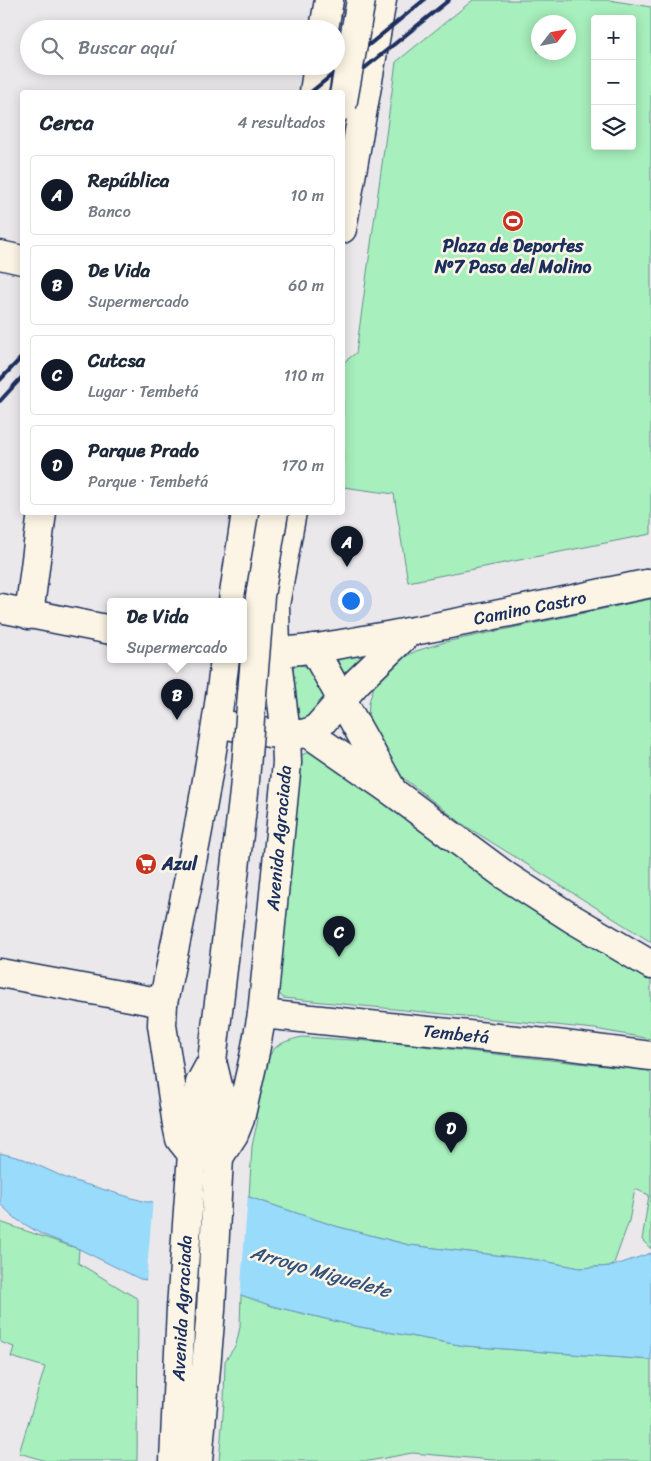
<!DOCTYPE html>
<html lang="es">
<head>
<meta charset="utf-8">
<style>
	body { margin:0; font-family:Sriracha,sans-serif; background:#f2f2f3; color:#1f2937 }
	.controls { position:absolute; right:15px; top:15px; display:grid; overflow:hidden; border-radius:5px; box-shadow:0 2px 12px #0003 }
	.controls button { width:45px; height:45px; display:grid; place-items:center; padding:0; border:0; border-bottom:1px solid #e0e1e3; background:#fff; color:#1f2937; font:25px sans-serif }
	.compass { position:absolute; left:531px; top:15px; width:45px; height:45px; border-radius:50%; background:#fff; box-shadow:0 2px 12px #0003; rotate:58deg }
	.you { position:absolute; left:350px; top:600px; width:18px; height:18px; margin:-12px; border:4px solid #fff; border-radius:50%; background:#1a73e8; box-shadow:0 0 0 8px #1a73e833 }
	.badge { display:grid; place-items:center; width:32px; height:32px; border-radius:50%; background:#111827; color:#fff; font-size:16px; font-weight:700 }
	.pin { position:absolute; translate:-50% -41px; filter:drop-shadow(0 1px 2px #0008) }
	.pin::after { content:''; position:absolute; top:26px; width:18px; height:15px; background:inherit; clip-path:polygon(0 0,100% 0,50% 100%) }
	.popup { position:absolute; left:107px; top:598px; width:140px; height:65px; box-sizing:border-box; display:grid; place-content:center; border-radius:5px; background:#fff; filter:drop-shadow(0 1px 4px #0005); font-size:16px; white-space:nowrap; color:#747a83 }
	.popup b { font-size:19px; color:#1f2937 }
	.popup::after { content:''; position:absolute; left:50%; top:100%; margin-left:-10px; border:10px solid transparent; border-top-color:#fff }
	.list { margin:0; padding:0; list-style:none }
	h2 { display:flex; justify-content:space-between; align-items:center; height:65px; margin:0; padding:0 20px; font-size:21px }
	h2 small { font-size:16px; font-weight:400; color:#747a83 }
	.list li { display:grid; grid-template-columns:32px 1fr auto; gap:15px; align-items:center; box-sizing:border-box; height:80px; margin:0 10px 10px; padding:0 10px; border:1px solid #e0e1e3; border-radius:5px }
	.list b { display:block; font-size:19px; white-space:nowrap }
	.list p { margin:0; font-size:16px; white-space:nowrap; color:#747a83 }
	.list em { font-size:16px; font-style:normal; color:#747a83 }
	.icon { flex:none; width:28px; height:28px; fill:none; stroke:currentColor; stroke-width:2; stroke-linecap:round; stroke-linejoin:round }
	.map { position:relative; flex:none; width:651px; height:1461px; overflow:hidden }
	.search { position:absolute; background:#fff; box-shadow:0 2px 12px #0003; left:20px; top:20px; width:325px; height:55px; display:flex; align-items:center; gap:12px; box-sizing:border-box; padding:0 18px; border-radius:28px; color:#747a83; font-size:19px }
	.panel { position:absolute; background:#fff; box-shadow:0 2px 12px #0003; left:20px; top:90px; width:325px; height:425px; border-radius:5px }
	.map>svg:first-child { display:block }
</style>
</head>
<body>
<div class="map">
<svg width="651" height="1461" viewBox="0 0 651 1461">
	<rect width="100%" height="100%" fill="#ebe8eb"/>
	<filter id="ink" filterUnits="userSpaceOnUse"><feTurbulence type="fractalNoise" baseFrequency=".02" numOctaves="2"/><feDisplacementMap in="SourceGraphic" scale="10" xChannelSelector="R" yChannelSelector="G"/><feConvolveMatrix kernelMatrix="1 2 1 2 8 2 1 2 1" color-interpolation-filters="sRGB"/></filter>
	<g filter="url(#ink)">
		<g fill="#a7efbc" stroke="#618f8d" fill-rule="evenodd">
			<path d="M473,0H609L651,7V534L408,582L394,494L343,487V368L344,362L356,353L396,62ZM595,19H632V146H595ZM538,22H568V52H538Z"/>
			<polygon points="651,599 651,942 464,825 403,778 374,744 368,720 369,702 377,677 391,664 416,651 445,642"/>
			<polygon points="376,644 348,677 344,675 336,656"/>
			<polygon points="299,665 312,667 325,687 326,705 303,723 298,719 293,668"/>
			<polygon points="310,751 323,754 651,978 651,1039 595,1029 283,998 276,989 296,763 302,755"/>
			<path d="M302,1037L385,1042L651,1071V1249L642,1240L649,1195L635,1189L629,1221L613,1266L580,1268L538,1260L409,1245L335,1226L249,1197L252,1146L258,1119L252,1114C256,1100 265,1055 276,1047C284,1041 294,1039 302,1037Z"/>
			<polygon points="0,1222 79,1249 78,1263 138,1299 137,1461 46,1461 19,1453 45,1367 11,1357 14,1347 0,1342"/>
			<polygon points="241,1295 272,1306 355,1326 465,1346 651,1360 651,1461 504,1461 412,1453 369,1461 219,1461 224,1403 225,1361 236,1345 240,1327"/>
		</g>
		<polygon fill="#99dbfb" stroke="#6796bc" points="0,1153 24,1159 68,1179 146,1202 249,1197 335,1226 409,1245 538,1260 580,1268 613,1266 651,1253 651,1360 465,1346 355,1326 272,1306 241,1295 140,1279 79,1249 41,1234 16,1219 0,1204"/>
		<polygon fill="#ebe8eb" points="248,1194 240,1297 146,1283 153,1199"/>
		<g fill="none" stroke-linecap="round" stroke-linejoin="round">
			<g stroke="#1b2f5e" stroke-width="31">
				<g id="minor">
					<polyline points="324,29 329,0"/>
					<polyline points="314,92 318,66"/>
					<polyline points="342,229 382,0"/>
					<polyline points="0,255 22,260"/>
					<polyline points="233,601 246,512"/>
					<polyline points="0,608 111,630"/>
					<polyline points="29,615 42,512"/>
					<polyline points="313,648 390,786"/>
					<path d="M259,652C302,653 345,643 387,636C475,620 563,601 651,583"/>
					<path d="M226,725C251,729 295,742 316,729L357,682L409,632"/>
					<polyline points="308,733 393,792 506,876 573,919 651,965"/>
					<polyline points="0,973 163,1003"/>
					<polyline points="262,1014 556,1044 651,1056"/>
					<path d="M192,1154L180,1139L177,1125L162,1025L163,1003C187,889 211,775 225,659"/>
					<polyline points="219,1157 234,1134 240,1119 254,1057 262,1014 287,763 286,734 276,653 275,605 292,512"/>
				</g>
			</g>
			<g stroke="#1b2f5e" stroke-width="31">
				<g id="major">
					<polyline points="174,1461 181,1308 192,1154 200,1083 212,1061"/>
					<polyline points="198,1461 211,1310 219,1157 219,1090 212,1061"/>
				</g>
			</g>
			<use href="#minor" stroke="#fcf5e5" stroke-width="28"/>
			<use href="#major" stroke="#fcf5e5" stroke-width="28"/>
			<g stroke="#1b2f5e" stroke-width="4">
				<polyline points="311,92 424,0"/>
				<polyline points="335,92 449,0"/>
				<polyline points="0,380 22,357"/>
				<polyline points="0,401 22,377"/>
			</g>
			<g stroke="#1b2f5e" stroke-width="31" stroke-linecap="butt">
				<g id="major-bridge">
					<polyline points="342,106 361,0"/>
					<polyline points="212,1061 244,792 260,596 274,512"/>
				</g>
			</g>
			<use href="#major-bridge" stroke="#fcf5e5" stroke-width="28"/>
		</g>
	</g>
	<defs>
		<g id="stadium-disc" transform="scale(1.125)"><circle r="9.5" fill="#c8321e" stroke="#fcf5e5"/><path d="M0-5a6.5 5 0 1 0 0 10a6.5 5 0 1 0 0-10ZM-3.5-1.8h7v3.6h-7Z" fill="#fff"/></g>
		<g id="supermarket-disc" transform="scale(1.125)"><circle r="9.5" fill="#c8321e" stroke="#fcf5e5"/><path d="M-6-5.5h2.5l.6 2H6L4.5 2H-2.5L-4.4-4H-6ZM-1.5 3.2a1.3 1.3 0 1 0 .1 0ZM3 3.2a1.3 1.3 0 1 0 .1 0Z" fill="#fff"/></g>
	</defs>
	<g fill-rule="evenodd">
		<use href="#stadium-disc" x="513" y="221"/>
		<use href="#supermarket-disc" x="146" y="864"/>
	</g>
	<g text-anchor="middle" stroke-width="5" stroke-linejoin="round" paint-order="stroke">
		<g font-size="18" font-weight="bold" fill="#1b2f5e" stroke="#fcf5e5">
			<text x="513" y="252">Plaza de Deportes<tspan x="513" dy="21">Nº7 Paso del Molino</tspan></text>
			<text x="162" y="870" text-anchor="start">Azul</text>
		</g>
		<g font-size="18" fill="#1b2f5e" stroke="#fcf5e5">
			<text transform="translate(530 608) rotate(-11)" y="6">Camino Castro</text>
			<text transform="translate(279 838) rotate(-85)" y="6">Avenida Agraciada</text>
			<text transform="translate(456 1034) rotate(6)" y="6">Tembetá</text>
			<text transform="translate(182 1308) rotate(-87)" y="6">Avenida Agraciada</text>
		</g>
		<g font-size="19" font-style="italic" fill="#34517d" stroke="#fcf5e5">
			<text transform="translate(321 1271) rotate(16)" y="7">Arroyo Miguelete</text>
		</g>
	</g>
</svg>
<div class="controls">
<button>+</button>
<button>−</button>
<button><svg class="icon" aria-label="layers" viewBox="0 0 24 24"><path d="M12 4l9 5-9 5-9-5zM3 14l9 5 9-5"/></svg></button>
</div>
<svg class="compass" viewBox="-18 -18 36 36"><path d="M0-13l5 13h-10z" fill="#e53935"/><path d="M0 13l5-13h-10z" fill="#747a83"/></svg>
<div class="you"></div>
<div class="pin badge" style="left:347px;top:567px">A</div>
<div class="pin badge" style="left:177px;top:720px">B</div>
<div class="popup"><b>De Vida</b>Supermercado</div>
<div class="pin badge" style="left:339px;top:957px">C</div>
<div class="pin badge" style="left:451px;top:1153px">D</div>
<div class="search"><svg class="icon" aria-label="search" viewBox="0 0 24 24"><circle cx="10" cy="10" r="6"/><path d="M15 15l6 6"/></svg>Buscar aquí</div>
<section class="panel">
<h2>Cerca<small>4 resultados</small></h2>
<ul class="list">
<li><span class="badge">A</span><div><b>República</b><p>Banco</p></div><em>10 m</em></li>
<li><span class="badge">B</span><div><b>De Vida</b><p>Supermercado</p></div><em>60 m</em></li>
<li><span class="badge">C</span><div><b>Cutcsa</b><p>Lugar · Tembetá</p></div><em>110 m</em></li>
<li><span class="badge">D</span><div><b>Parque Prado</b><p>Parque · Tembetá</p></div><em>170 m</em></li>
</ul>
</section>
</div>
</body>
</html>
